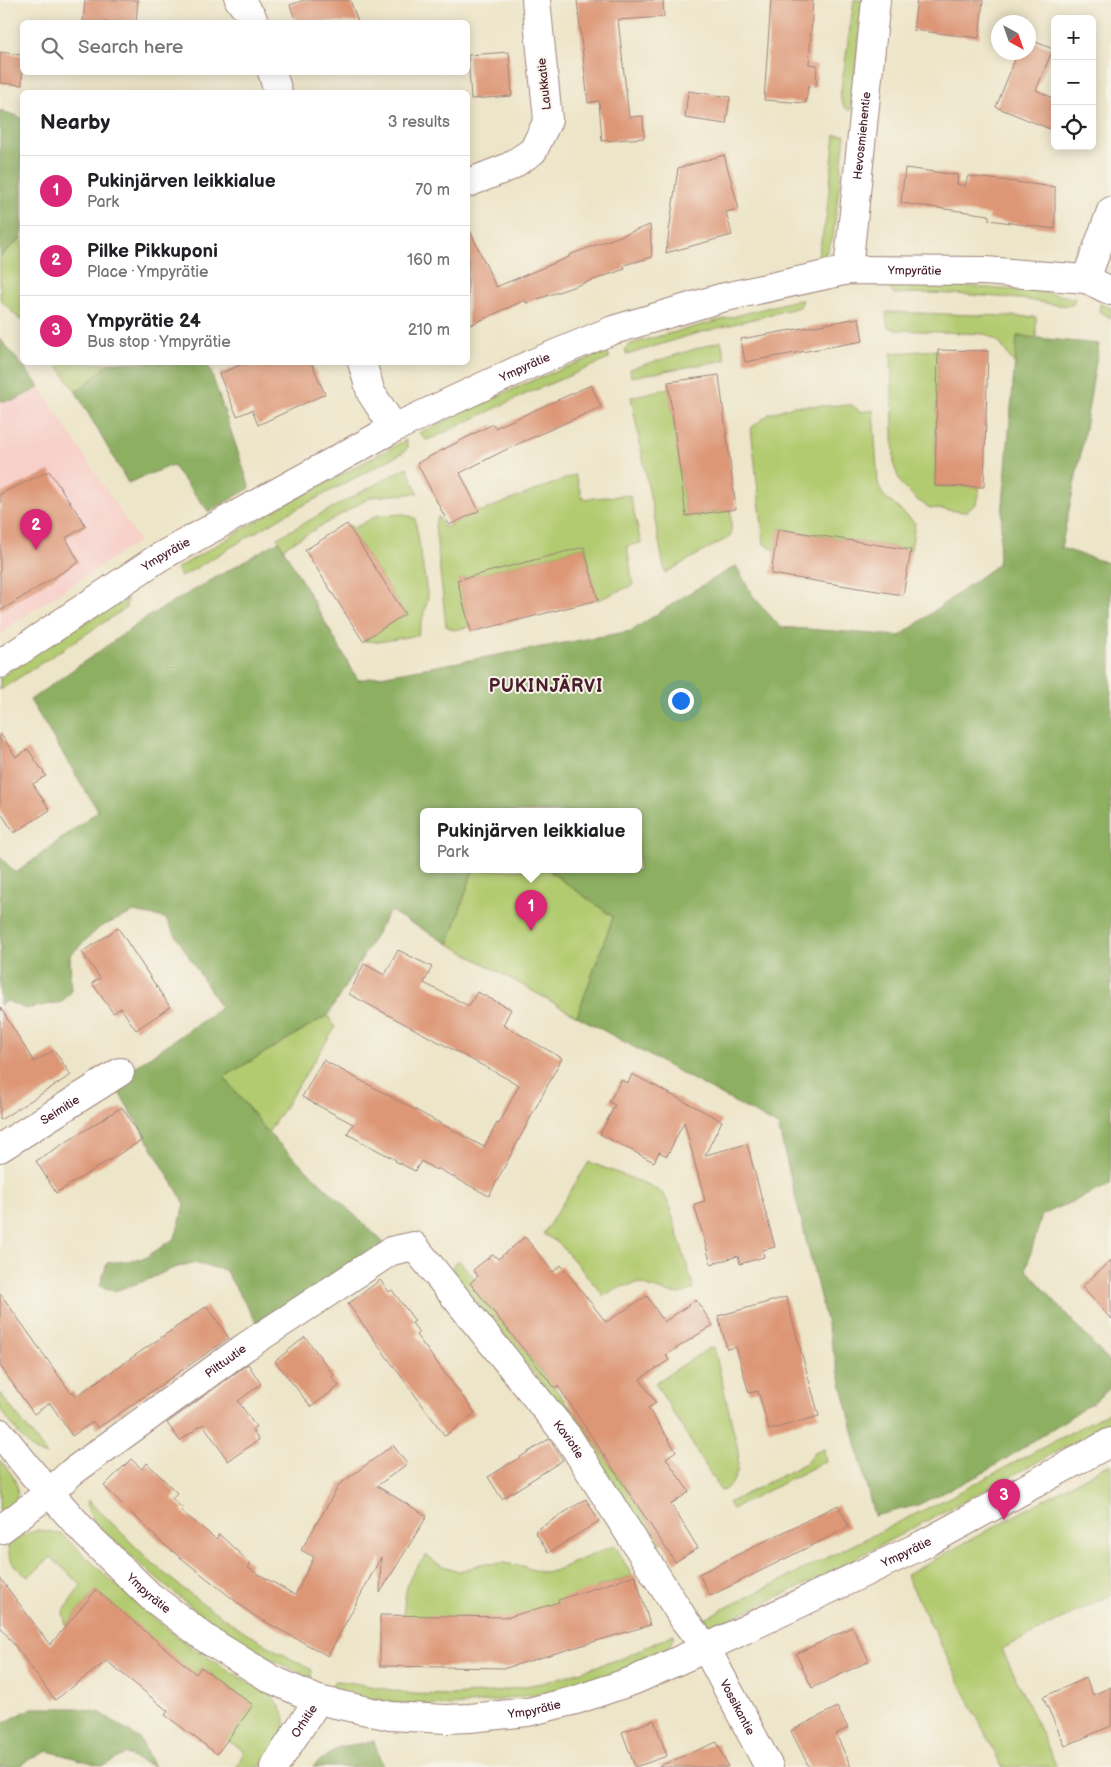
<!DOCTYPE html>
<html lang="en">
<head>
<meta charset="utf-8">
<style>
	body { margin:0; font-family:"Balsamiq Sans",sans-serif; background:#f6f6f6; color:#202124 }
	.controls { position:absolute; right:15px; top:15px; display:grid; overflow:hidden; border-radius:8px; box-shadow:0 2px 12px #0003 }
	.controls button { width:45px; height:45px; display:grid; place-items:center; padding:0; border:0; border-bottom:1px solid #e0e0e0; background:#fff; color:#202124; font:25px sans-serif }
	.compass { position:absolute; left:991px; top:15px; width:45px; height:45px; border-radius:50%; background:#fff; box-shadow:0 2px 12px #0003; rotate:140deg }
	.you { position:absolute; left:680px; top:700px; width:18px; height:18px; margin:-12px; border:4px solid #fff; border-radius:50%; background:#1a73e8; box-shadow:0 0 0 8px #1a73e833 }
	.badge { display:grid; place-items:center; width:32px; height:32px; border-radius:50%; background:#db2777; color:#fff; font-size:16px; font-weight:700 }
	.pin { position:absolute; translate:-50% -41px; filter:drop-shadow(0 1px 2px #0008) }
	.pin::after { content:''; position:absolute; top:26px; width:18px; height:15px; background:inherit; clip-path:polygon(0 0,100% 0,50% 100%) }
	.popup { position:absolute; left:420px; top:808px; width:222px; height:65px; box-sizing:border-box; display:grid; place-content:center; border-radius:8px; background:#fff; filter:drop-shadow(0 1px 4px #0005); font-size:16px; white-space:nowrap; color:#757577 }
	.popup b { font-size:19px; color:#202124 }
	.popup::after { content:''; position:absolute; left:50%; top:100%; margin-left:-10px; border:10px solid transparent; border-top-color:#fff }
	.list { margin:0; padding:0; list-style:none }
	h2 { display:flex; justify-content:space-between; align-items:center; height:65px; margin:0; padding:0 20px; font-size:21px }
	h2 small { font-size:16px; font-weight:400; color:#757577 }
	.list li { display:grid; grid-template-columns:32px 1fr auto; gap:15px; align-items:center; box-sizing:border-box; height:70px; padding:0 20px; border-top:1px solid #e0e0e0 }
	.list b { display:block; font-size:19px; white-space:nowrap }
	.list p { margin:0; font-size:16px; white-space:nowrap; color:#757577 }
	.list em { font-size:16px; font-style:normal; color:#757577 }
	.icon { flex:none; width:28px; height:28px; fill:none; stroke:currentColor; stroke-width:2; stroke-linecap:round; stroke-linejoin:round }
	.map { position:relative; flex:none; width:1111px; height:1767px; overflow:hidden }
	.search { position:absolute; background:#fff; box-shadow:0 2px 12px #0003; left:20px; top:20px; width:450px; height:55px; display:flex; align-items:center; gap:12px; box-sizing:border-box; padding:0 18px; border-radius:8px; color:#757577; font-size:19px }
	.panel { position:absolute; background:#fff; box-shadow:0 2px 12px #0003; left:20px; top:90px; width:450px; height:275px; border-radius:8px }
	.map>svg:first-child { display:block }
</style>
</head>
<body>
<div class="map">
<svg width="1111" height="1767" viewBox="0 0 1111 1767">
	<rect width="100%" height="100%" fill="#f7f3e8"/>
	<filter id="ink" filterUnits="userSpaceOnUse"><feTurbulence type="fractalNoise" baseFrequency=".02" numOctaves="2"/><feDisplacementMap in="SourceGraphic" scale="10" xChannelSelector="R" yChannelSelector="G"/><feConvolveMatrix kernelMatrix="1 2 1 2 8 2 1 2 1" color-interpolation-filters="sRGB"/></filter>
	<filter id="wash" filterUnits="userSpaceOnUse"><feTurbulence type="fractalNoise" baseFrequency=".0096" numOctaves="4" result="noise"/><feDisplacementMap in="SourceGraphic" scale="20" xChannelSelector="R" yChannelSelector="G"/><feGaussianBlur stdDeviation="1.12" result="paint"/><feColorMatrix in="noise" values="0 0 0 0 0 0 0 0 0 0 0 0 0 0 0 0 0 1.4 0 .05"/><feComposite in="paint" operator="in"/></filter>
	<g filter="url(#wash)">
		<rect width="100%" height="100%" fill="#ede5c8"/>
		<polygon fill="#f7d0ca" points="40,387 139,541 20,619 0,635 0,401 15,400"/>
		<g fill="#b2cb70" stroke="#7e754e">
			<polygon points="854,0 864,0 850,111 844,107 840,97"/>
			<polygon points="835,135 845,135 833,238 826,253 817,259 826,219"/>
			<polygon points="22,237 22,322 0,299 0,257"/>
			<path d="M935,284L1042,292L1075,298L1072,305C1055,307 1036,300 1019,299C977,295 937,292 895,294L891,291L889,286Z"/>
			<polygon points="803,300 800,307 691,335 627,355 625,349 630,344 792,301"/>
			<polygon points="1100,304 1111,308 1111,318 1099,311"/>
			<polygon points="886,312 1036,317 1036,338 1018,336 1015,365 999,342 985,334 896,330 887,326"/>
			<polygon points="721,341 726,360 631,377 630,369"/>
			<polygon points="938,350 935,486 980,487 976,504 965,512 930,508 917,500 901,484 894,466 891,353"/>
			<polygon points="605,352 609,355 609,359 528,393 435,437 426,440 419,433 524,384"/>
			<polygon points="56,363 112,363 76,392"/>
			<polygon points="669,388 686,516 731,510 731,536 665,573 631,397"/>
			<polygon points="852,405 861,412 873,410 878,483 883,495 915,523 911,550 779,529 775,550 764,544 751,428 769,414 793,406"/>
			<polygon points="406,440 408,447 404,452 285,515 181,577 176,569 282,506"/>
			<polygon points="407,467 418,493 371,497 283,548 277,538"/>
			<polygon points="575,475 583,499 630,495 641,543 627,546 633,585 598,600 584,547 458,580 469,627 454,630 446,626 435,525 438,516 444,528 479,511 482,511"/>
			<polygon points="404,514 415,518 428,598 418,635 379,642 363,641 405,614 347,524 354,528 378,515"/>
			<polygon points="127,598 126,608 0,690 0,678 45,646"/>
			<polygon points="473,870 548,870 613,917 577,1016 449,944"/>
			<polygon points="328,1015 335,1028 268,1133 224,1077"/>
			<polygon points="589,1162 649,1185 662,1193 668,1202 694,1289 681,1294 665,1292 638,1283 617,1288 604,1296 559,1243 543,1234"/>
			<polygon points="459,1260 475,1279 470,1283 578,1417 662,1542 655,1545 574,1423 455,1277 452,1266"/>
			<path d="M714,1347L738,1450C739,1466 738,1485 721,1491L655,1383L709,1348Z"/>
			<polygon points="0,1393 44,1450 47,1456 34,1451 21,1437 0,1409"/>
			<polygon points="1111,1411 1111,1423 817,1579 715,1625 704,1624 701,1620 950,1497"/>
			<polygon points="824,1449 826,1461 732,1509 728,1503 806,1463 814,1453"/>
			<path d="M0,1460C9,1470 22,1485 16,1499C13,1506 5,1512 0,1518Z"/>
			<polygon points="1111,1463 1111,1595 1002,1649 1057,1767 1002,1767 906,1575"/>
			<path d="M88,1500C114,1524 138,1551 165,1574C211,1612 260,1643 312,1670L311,1678L268,1658L209,1621L157,1579L97,1525C92,1517 85,1510 88,1500Z"/>
			<path d="M38,1530L52,1532L62,1535L146,1612L192,1648L271,1696C300,1723 278,1742 261,1767H237L244,1751L227,1740L253,1705L201,1667L193,1677L96,1590L66,1626L63,1612L81,1585L51,1557L28,1577C16,1568 8,1562 8,1546L21,1536Z"/>
			<path d="M615,1545L632,1576L599,1586L561,1610L531,1660L403,1616C406,1587 406,1577 427,1555L436,1563L458,1571L471,1568L480,1564L504,1563L522,1566L540,1572L554,1571Z"/>
			<polygon points="674,1634 670,1646 661,1654 626,1669 549,1692 494,1701 452,1706 402,1704 359,1696 330,1686 335,1681 348,1682 413,1694 451,1695 493,1692 546,1682 623,1658"/>
		</g>
		<g fill="#8daf62" stroke="#6c6746">
			<polygon points="0,110 22,118 22,237 0,257"/>
			<polygon points="1017,336 1099,344 1080,458 1061,548 1111,564 1111,1176 1110,1185 1042,1215 1026,1269 1111,1364 1111,1387 1095,1401 987,1471 918,1505 874,1516 778,1126 577,1016 613,917 548,870 638,870 638,812 424,812 424,870 473,870 449,944 390,911 328,1015 224,1077 268,1133 385,1244 260,1328 225,1270 192,1263 171,1269 145,1281 114,1291 100,1286 107,1263 143,1259 175,1238 185,1204 113,1082 221,1008 165,918 134,912 100,927 70,955 71,992 62,1002 25,1009 7,1001 0,1005 0,857 16,873 98,811 30,700 149,616 279,541 358,680 631,631 691,592 736,566 753,596 780,627 900,636 998,564"/>
			<polygon points="0,339 40,387 15,400 0,401"/>
			<polygon points="112,362 208,363 250,488 209,512 172,465 128,483 76,392"/>
			<polygon points="32,1708 77,1708 101,1713 140,1739 154,1767 125,1754 103,1766 48,1751 28,1760 17,1767 0,1767 0,1725"/>
			<polygon points="374,1741 383,1767 313,1767 314,1765 339,1747"/>
		</g>
		<g id="blocks">
			<g fill="#dd9777">
				<polygon points="85,0 138,0 136,22 83,22"/>
				<polygon points="304,0 350,0 358,22 296,22 290,5"/>
				<polygon points="577,0 663,0 664,17 618,20 629,117 643,116 644,138 602,141 599,101 588,103"/>
				<polygon points="771,0 813,0 809,64 817,65 816,87 808,86 806,103 764,100"/>
				<polygon points="917,0 983,0 979,38 913,30"/>
				<polygon points="1028,39 1053,49 1036,90 1055,99 1055,131 996,107 1018,52 1028,52"/>
				<polygon points="0,52 22,55 22,85 0,83"/>
				<polygon points="509,52 512,96 471,99 468,55"/>
				<polygon points="688,91 730,97 726,124 685,118"/>
				<polygon points="724,155 739,209 726,212 732,235 666,253 678,168"/>
				<polygon points="905,168 958,175 957,184 965,186 968,176 1055,187 1055,229 989,220 989,215 901,203"/>
				<polygon points="650,225 652,257 624,265 625,269 526,303 525,300 468,326 468,226 496,287 569,257 569,255"/>
				<polygon points="859,318 863,341 745,362 741,339"/>
				<polygon points="938,350 988,351 984,487 935,486"/>
				<polygon points="247,362 311,362 325,394 258,425 252,410 237,416 219,374"/>
				<polygon points="719,375 736,509 686,516 668,382"/>
				<polygon points="591,385 601,407 509,448 460,473 479,511 449,525 417,463 493,424 495,428"/>
				<polygon points="49,471 86,526 66,538 79,562 0,611 0,494"/>
				<polygon points="347,524 405,614 363,641 305,550"/>
				<polygon points="778,529 911,550 903,595 771,574"/>
				<polygon points="584,547 598,600 471,632 457,580"/>
				<polygon points="0,733 16,757 28,749 46,776 33,784 50,810 14,833 0,811"/>
				<polygon points="118,928 170,1007 136,1030 121,1008 113,1013 92,983 100,978 82,952"/>
				<polygon points="398,950 432,967 424,983 469,1006 477,992 511,1009 503,1025 562,1058 489,1196 437,1168 436,1170 421,1161 415,1171 395,1161 396,1160 347,1134 353,1124 302,1097 323,1060 484,1147 497,1123 499,1124 519,1085 349,994 364,964 385,975"/>
				<polygon points="0,1007 34,1062 54,1050 71,1075 0,1120"/>
				<polygon points="632,1074 722,1121 705,1155 747,1144 775,1247 763,1250 764,1257 740,1264 738,1256 711,1264 694,1204 705,1201 684,1122 667,1156 659,1152 654,1162 600,1134 615,1105 609,1102 621,1080 628,1083"/>
				<polygon points="122,1107 142,1140 56,1193 36,1161"/>
				<polygon points="525,1237 553,1272 561,1265 606,1322 647,1296 664,1322 696,1300 713,1325 666,1355 669,1360 640,1379 656,1403 648,1408 676,1451 666,1458 689,1492 671,1504 698,1548 675,1562 558,1386 555,1388 470,1283 478,1276 473,1270 493,1254 498,1259"/>
				<polygon points="1111,1260 1111,1319 1082,1287"/>
				<polygon points="380,1280 389,1292 392,1290 415,1321 412,1323 419,1332 416,1335 475,1413 445,1436 348,1304"/>
				<polygon points="0,1293 71,1393 73,1391 76,1396 207,1306 229,1338 98,1428 93,1422 72,1436 50,1403 34,1414 0,1366"/>
				<polygon points="786,1297 819,1416 769,1430 758,1391 749,1393 736,1347 727,1349 718,1316"/>
				<polygon points="305,1337 334,1375 332,1377 339,1386 311,1407 275,1361"/>
				<polygon points="248,1364 261,1384 238,1401 256,1427 252,1430 259,1440 228,1461 203,1424 180,1441 167,1423"/>
				<polygon points="549,1439 563,1460 502,1499 488,1477"/>
				<polygon points="393,1445 407,1464 377,1486 427,1516 380,1593 381,1557 328,1656 253,1615 161,1542 104,1486 131,1459 142,1469 147,1463 177,1493 172,1498 183,1509 181,1511 216,1539 219,1534 251,1564 248,1568 295,1595 314,1557 301,1550 340,1484"/>
				<polygon points="586,1499 599,1521 548,1553 535,1531"/>
				<polygon points="838,1505 849,1527 710,1596 699,1574"/>
				<polygon points="635,1575 650,1625 506,1668 380,1666 380,1615 509,1617 559,1602 558,1600"/>
				<polygon points="0,1578 50,1645 96,1590 196,1674 201,1667 253,1705 217,1754 165,1715 168,1711 107,1661 55,1700 0,1626"/>
				<polygon points="852,1627 869,1661 812,1688 796,1654"/>
				<polygon points="1086,1678 1093,1695 1111,1687 1111,1726 1065,1746 1043,1697"/>
				<polygon points="837,1707 848,1728 836,1734 851,1767 809,1767 791,1731"/>
				<polygon points="654,1720 667,1756 635,1767 622,1732"/>
				<polygon points="717,1742 728,1767 657,1767"/>
			</g>
		</g>
	</g>
	<g filter="url(#ink)">
		<use href="#blocks" fill-opacity="0" stroke="#9c827a" stroke-width="1"/>
		<g fill="none" stroke-linecap="round" stroke-linejoin="round">
			<g stroke="#9c827a" stroke-width="30">
				<g id="street">
					<polyline points="239,0 252,17 254,22"/>
					<polyline points="272,72 278,92"/>
					<polyline points="468,183 509,167 533,151 548,120 536,0"/>
					<polyline points="1086,279 1111,211"/>
					<polyline points="362,362 371,393 394,428"/>
					<path id="s1" d="M0,1148L120,1072"/>
					<path id="s2" d="M0,1530L49,1493L72,1472L245,1347L391,1251L414,1246L568,1437L685,1621L706,1648L769,1767"/>
					<path id="s3" d="M274,1767L318,1700"/>
				</g>
			</g>
			<g stroke="#9c827a" stroke-width="30">
				<g id="secondary">
					<path id="s4" d="M848,270L876,0"/>
					<path id="s5" d="M0,664L158,558L394,428L531,364L613,330L721,298L848,270L985,271L1086,279L1111,291"/>
					<path id="s6" d="M0,1433L33,1474L86,1534L150,1596L208,1640L271,1679L318,1700L390,1716L446,1719L470,1718L528,1712L576,1700L635,1680L706,1648L922,1545L1111,1442"/>
				</g>
			</g>
			<use href="#street" stroke="#fff" stroke-width="28"/>
			<use href="#secondary" stroke="#fff" stroke-width="28"/>
		</g>
	</g>
	<g text-anchor="middle" stroke-width="4" stroke-linejoin="round" paint-order="stroke">
		<g font-size="12" fill="#4a1f2b" stroke="#f7f3e8">
			<text transform="translate(544 84) rotate(-96)" y="4">Laukkatie</text>
			<text dy="4" stroke="none"><textPath href="#s4" startOffset="135">Hevosmiehentie</textPath></text>
			<text dy="4" stroke="none"><textPath href="#s5" startOffset="1009">Ympyrätie</textPath></text>
			<text dy="4" stroke="none"><textPath href="#s5" startOffset="604">Ympyrätie</textPath></text>
			<text dy="4" stroke="none"><textPath href="#s5" startOffset="199">Ympyrätie</textPath></text>
			<text dy="4" stroke="none"><textPath href="#s1" startOffset="71">Seimitie</textPath></text>
			<text dy="4" stroke="none"><textPath href="#s2" startOffset="282">Pilttuutie</textPath></text>
			<text dy="4" stroke="none"><textPath href="#s2" startOffset="752">Kaviotie</textPath></text>
			<text dy="4" stroke="none"><textPath href="#s6" startOffset="1044">Ympyrätie</textPath></text>
			<text dy="4" stroke="none"><textPath href="#s6" startOffset="219">Ympyrätie</textPath></text>
			<text dy="4" stroke="none"><textPath href="#s2" startOffset="1069">Vossikantie</textPath></text>
			<text dy="4" stroke="none"><textPath href="#s6" startOffset="639">Ympyrätie</textPath></text>
			<text dy="4" stroke="none"><textPath href="#s3" startOffset="55">Orhitie</textPath></text>
		</g>
		<g font-size="18" font-weight="bold" letter-spacing="1" fill="#4a1f2b" stroke="#f7f3e8">
			<text x="546" y="692">PUKINJÄRVI</text>
		</g>
	</g>
</svg>
<div class="controls">
<button>+</button>
<button>−</button>
<button><svg class="icon" aria-label="locate" viewBox="0 0 24 24"><circle cx="12" cy="12" r="6"/><path d="M12 2v4M12 18v4M2 12h4M18 12h4"/></svg></button>
</div>
<svg class="compass" viewBox="-18 -18 36 36"><path d="M0-13l5 13h-10z" fill="#e53935"/><path d="M0 13l5-13h-10z" fill="#757577"/></svg>
<div class="you"></div>
<div class="pin badge" style="left:531px;top:931px">1</div>
<div class="popup"><b>Pukinjärven leikkialue</b>Park</div>
<div class="pin badge" style="left:36px;top:550px">2</div>
<div class="pin badge" style="left:1004px;top:1520px">3</div>
<div class="search"><svg class="icon" aria-label="search" viewBox="0 0 24 24"><circle cx="10" cy="10" r="6"/><path d="M15 15l6 6"/></svg>Search here</div>
<section class="panel">
<h2>Nearby<small>3 results</small></h2>
<ul class="list">
<li><span class="badge">1</span><div><b>Pukinjärven leikkialue</b><p>Park</p></div><em>70 m</em></li>
<li><span class="badge">2</span><div><b>Pilke Pikkuponi</b><p>Place · Ympyrätie</p></div><em>160 m</em></li>
<li><span class="badge">3</span><div><b>Ympyrätie 24</b><p>Bus stop · Ympyrätie</p></div><em>210 m</em></li>
</ul>
</section>
</div>
</body>
</html>
